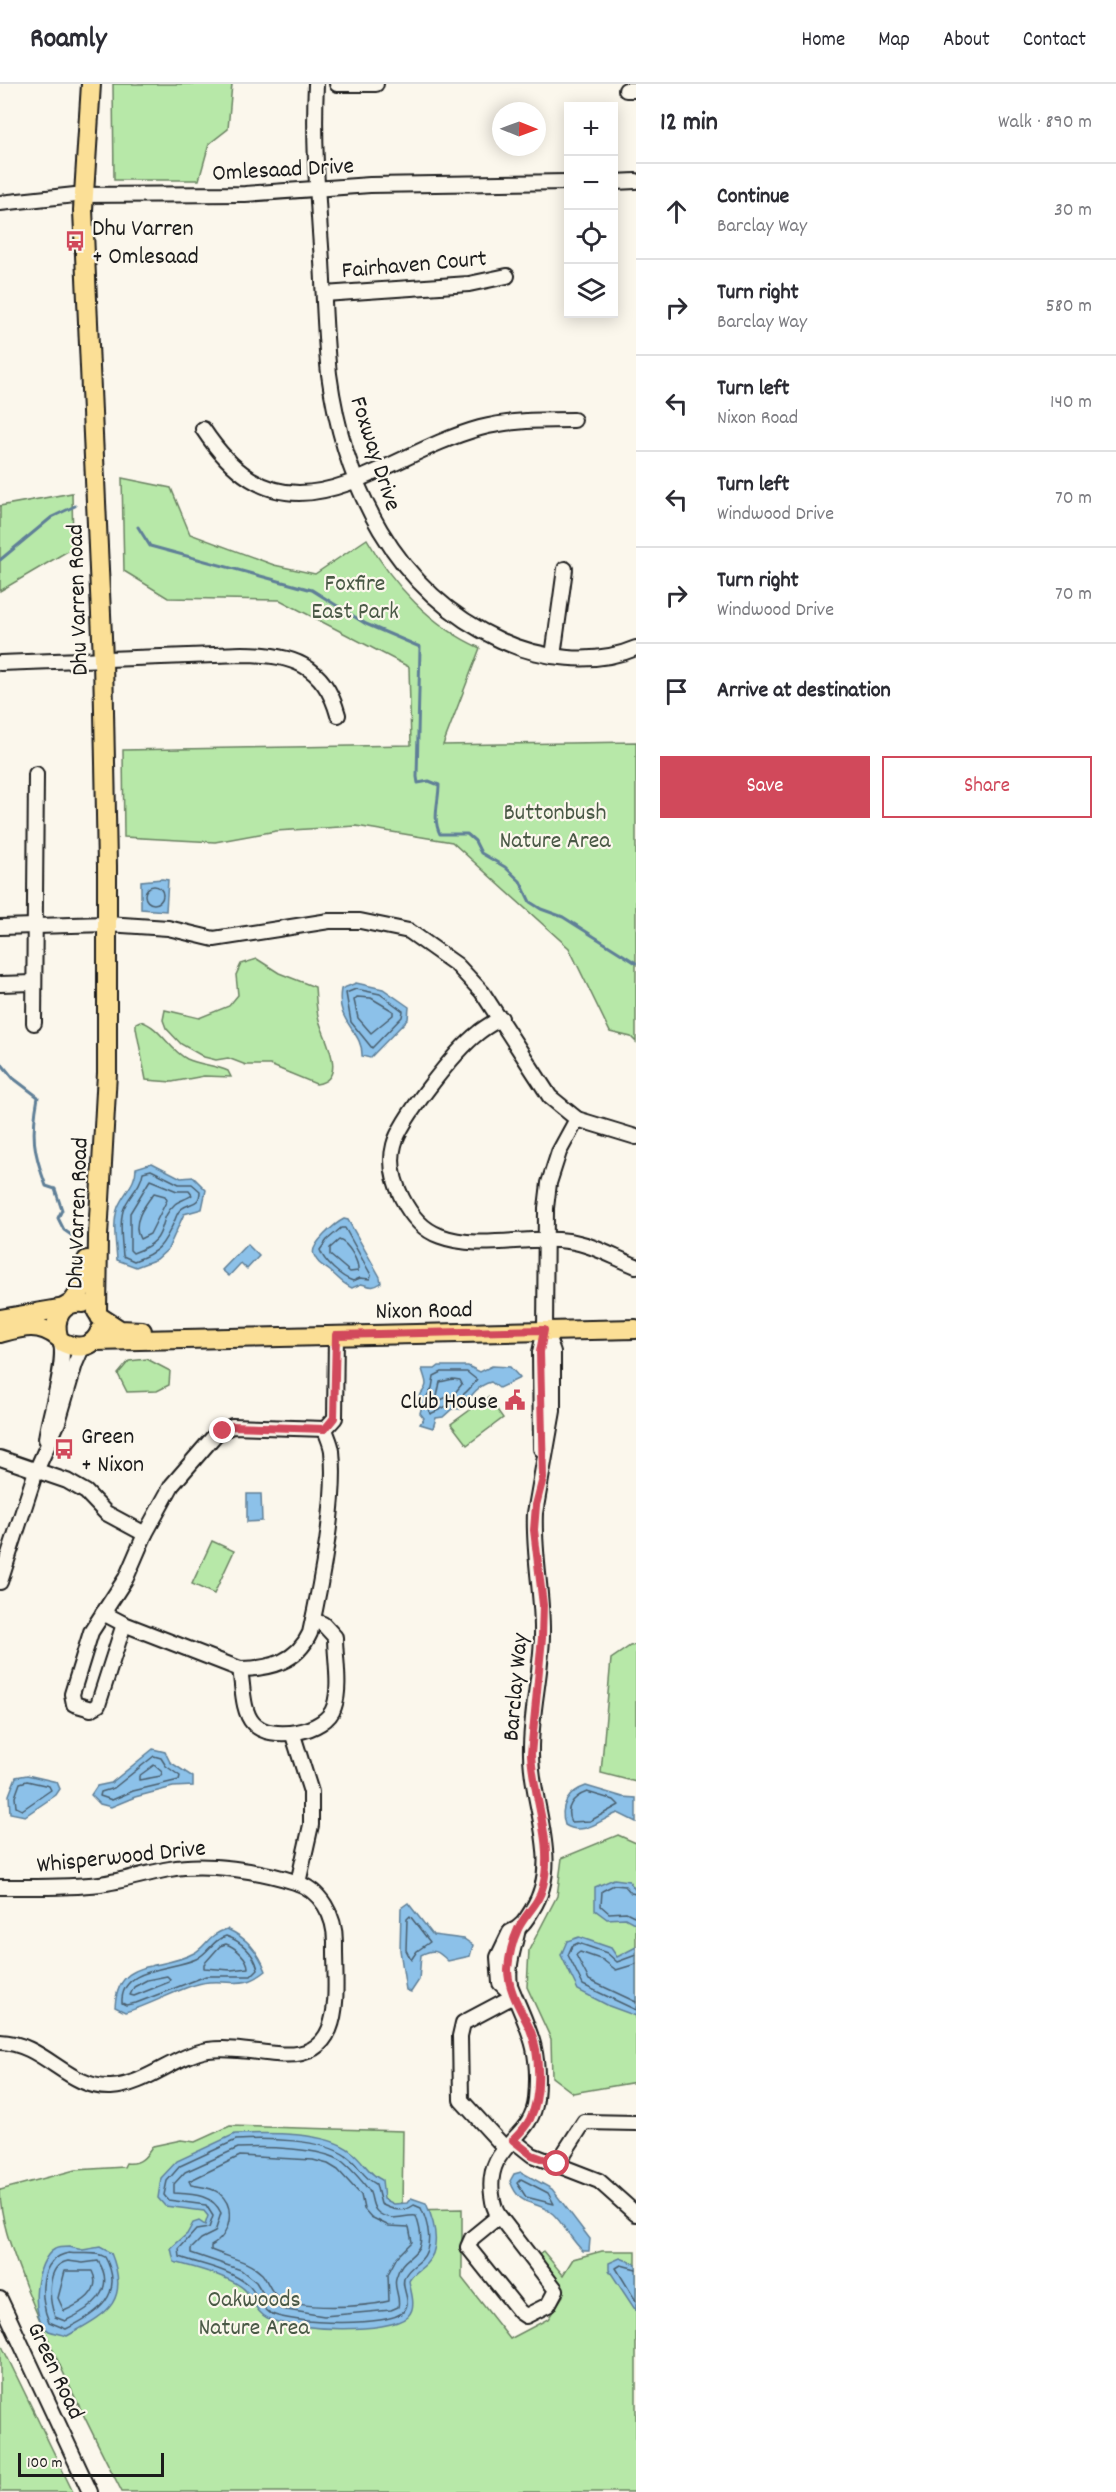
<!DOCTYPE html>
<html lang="en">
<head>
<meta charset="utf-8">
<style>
	body { margin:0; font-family:Dekko,sans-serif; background:#f7f7f7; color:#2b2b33 }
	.controls { position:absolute; right:18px; top:18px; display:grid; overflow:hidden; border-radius:0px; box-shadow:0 3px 15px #0003 }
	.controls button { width:54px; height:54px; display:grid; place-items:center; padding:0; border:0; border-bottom:2px solid #e1e1e2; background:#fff; color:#2b2b33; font:30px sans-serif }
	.compass { position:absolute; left:492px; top:18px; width:54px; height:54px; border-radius:50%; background:#fff; box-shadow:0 3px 15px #0003; rotate:91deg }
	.scale { position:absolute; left:18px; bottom:15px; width:146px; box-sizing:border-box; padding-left:6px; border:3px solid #1c1c1c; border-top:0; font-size:16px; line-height:21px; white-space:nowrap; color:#1c1c1c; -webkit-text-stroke:4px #fbf7ec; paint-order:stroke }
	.stop { position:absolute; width:18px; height:18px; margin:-14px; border:4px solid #d1495b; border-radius:50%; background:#fff }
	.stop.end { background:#d1495b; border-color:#fff; box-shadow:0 2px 6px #0008 }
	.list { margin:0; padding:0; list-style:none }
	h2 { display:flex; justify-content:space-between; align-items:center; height:78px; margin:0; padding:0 24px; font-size:26px }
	h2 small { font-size:20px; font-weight:400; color:#7c7c81 }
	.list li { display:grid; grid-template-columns:39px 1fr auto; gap:18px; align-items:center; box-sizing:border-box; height:96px; padding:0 24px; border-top:2px solid #e1e1e2 }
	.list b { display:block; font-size:22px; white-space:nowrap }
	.list p { margin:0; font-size:20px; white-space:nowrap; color:#7c7c81 }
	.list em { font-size:20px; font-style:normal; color:#7c7c81 }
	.actions { display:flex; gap:12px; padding:18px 24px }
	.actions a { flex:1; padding:14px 0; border:2px solid #d1495b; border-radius:0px; text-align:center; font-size:21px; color:#d1495b }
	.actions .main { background:#d1495b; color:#fff }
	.icon { flex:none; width:33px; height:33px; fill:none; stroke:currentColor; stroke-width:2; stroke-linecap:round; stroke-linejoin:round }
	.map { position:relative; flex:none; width:636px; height:2408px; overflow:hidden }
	header { display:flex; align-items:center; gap:36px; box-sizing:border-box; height:84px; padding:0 30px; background:#fff; border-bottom:2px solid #e1e1e2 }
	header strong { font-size:28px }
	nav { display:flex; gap:33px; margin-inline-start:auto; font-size:21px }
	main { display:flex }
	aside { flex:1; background:#fff }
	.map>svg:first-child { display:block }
</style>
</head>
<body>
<header>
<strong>Roamly</strong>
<nav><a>Home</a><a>Map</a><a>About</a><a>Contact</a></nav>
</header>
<main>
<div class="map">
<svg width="636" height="2408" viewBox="0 0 636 2408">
	<rect width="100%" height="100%" fill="#fbf7ec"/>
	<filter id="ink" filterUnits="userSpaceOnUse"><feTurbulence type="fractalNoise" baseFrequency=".0167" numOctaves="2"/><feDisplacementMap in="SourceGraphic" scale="12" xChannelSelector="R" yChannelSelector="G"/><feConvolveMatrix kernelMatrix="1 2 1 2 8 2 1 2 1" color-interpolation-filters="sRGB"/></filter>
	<g filter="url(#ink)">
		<g fill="#b7e8a8" stroke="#6a8262" stroke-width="1.5">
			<polygon points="113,0 232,0 228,45 209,60 199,96 114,96"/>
			<path d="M122,394L171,404L190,450L274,481L315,490L367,455C393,501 431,542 480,564L443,661L636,658V958L631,953L610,948L569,864L452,758L356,742L276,747L215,758L124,753L123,666L411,661L409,583L280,516L168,514L124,487Z"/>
			<polygon points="72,409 73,464 0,507 0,422"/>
			<path d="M257,875L279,889L315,903C316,914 316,926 319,936C324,954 349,995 316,1000L270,981H246L228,974L216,976L204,973L181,960L166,944L163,936L165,926L199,934L229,922L238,911L236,891L241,880Z"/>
			<path d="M140,937C161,943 168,965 187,975C200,981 215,981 228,987L231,993L204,992L172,998L146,996L136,944V939Z"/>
			<polygon points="147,1275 170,1287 169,1301 157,1307 127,1308 118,1290 129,1277"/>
			<polygon points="488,1313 503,1334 467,1361 451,1340"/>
			<polygon points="212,1457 234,1467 214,1510 192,1500"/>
			<polygon points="636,1561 636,1698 601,1689 611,1575 630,1562"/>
			<polygon points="618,1751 636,1759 636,1998 573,2009 552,1993 551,1955 527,1903 529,1866 557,1812 562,1774"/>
			<path d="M230,2042L403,2047L402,2126L462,2125V2194L510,2255L548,2235L563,2212L560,2203L536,2174L543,2167L563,2191L573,2175L602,2167H636V2408H122C88,2341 54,2273 26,2203C15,2173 0,2139 0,2106L75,2086L124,2083L126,2079C140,2081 146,2073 153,2062L181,2056L195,2058Z"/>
			<polygon points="0,2258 73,2408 0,2408"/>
		</g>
		<g fill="#8cc1e9" stroke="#5f7f97" stroke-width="1.5">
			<polygon points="162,795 168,796 166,827 141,825 141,797"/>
			<path d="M356,899L383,905L409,923L408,935L370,974L362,972C363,946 335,940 341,905Z"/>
			<path d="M152,1079L181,1094L193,1093L206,1106L202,1125L184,1130L168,1165L157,1175L136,1183L117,1176C116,1159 112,1139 118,1123C124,1108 136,1100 136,1084Z"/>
			<path d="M344,1135L348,1136L380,1193L381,1199C372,1205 370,1202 361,1200L352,1204C341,1199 339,1194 330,1187C322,1181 318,1180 314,1171C309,1161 336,1139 344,1135Z"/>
			<polygon points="247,1160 259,1172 247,1185 241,1179 229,1192 222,1186"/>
			<path d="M439,1282H468L480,1288L492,1282L510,1283L520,1294L499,1304L491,1298C473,1302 465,1324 461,1325C458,1325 455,1324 452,1325L443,1333L436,1334L433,1344L420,1340L424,1334L420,1329L422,1322L418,1314C430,1299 426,1300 422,1285H435Z"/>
			<polygon points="247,1410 261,1410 262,1437 247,1438"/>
			<polygon points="153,1665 165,1668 170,1678 193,1693 193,1702 173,1703 135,1713 111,1723 100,1720 91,1711 97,1702 111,1699"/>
			<polygon points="27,1691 57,1698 60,1705 56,1711 25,1732 10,1729 9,1711 16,1693"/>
			<path d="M586,1702L623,1713L636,1714V1738L618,1729C601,1735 584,1753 565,1741C559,1722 568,1708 586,1702Z"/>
			<polygon points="614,1795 629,1797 636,1807 636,1840 625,1834 607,1835 595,1826 595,1803"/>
			<path d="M408,1819L433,1851L464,1855L473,1861L470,1872L448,1877C438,1867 434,1864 421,1871L419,1896L411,1908L406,1906L400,1866L401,1824Z"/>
			<path d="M227,1845C247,1854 258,1867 266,1887C244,1905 234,1896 209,1898C185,1900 151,1922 125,1928L115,1923C118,1872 160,1888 194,1869C208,1861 207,1851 227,1845Z"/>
			<polygon points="579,1853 611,1864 617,1873 636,1863 636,1932 609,1922 578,1906 561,1871 567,1857"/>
			<path d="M235,2050C267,2049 327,2047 352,2068C364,2077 368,2090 382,2096L384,2115L394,2120L407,2119L411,2114L426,2119C434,2137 442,2164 426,2180C419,2187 414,2188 409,2197C411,2209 417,2223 408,2232C389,2251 293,2246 269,2235C256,2229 254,2217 246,2207C234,2193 192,2183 174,2178L171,2164L187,2150L193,2139L199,2137L205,2141L208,2132L204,2127L165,2122L158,2114L161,2094L177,2077Z"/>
			<path d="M521,2088L552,2105L590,2155L589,2167H583C571,2156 563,2139 553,2130C534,2114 521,2126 510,2097L514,2090Z"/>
			<path d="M69,2163L83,2166L100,2163L111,2169C131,2219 106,2230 67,2252C62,2250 54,2249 49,2247C28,2235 35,2175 55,2165C58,2163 65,2163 69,2163Z"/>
			<polygon points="620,2174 636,2180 636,2227 609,2186 609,2179"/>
		</g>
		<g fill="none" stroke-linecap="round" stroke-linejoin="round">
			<g stroke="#495e6e" stroke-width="1.5">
				<circle cx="154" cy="811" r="9"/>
				<polygon points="356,905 380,910 403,927 402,933 372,964 351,938 346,909"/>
				<polygon points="357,913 371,914 393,927 393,931 371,949 358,934 354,916"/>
				<path d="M151,1086L179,1100H192L200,1107C200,1122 190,1118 181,1125C177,1128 176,1134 174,1138C163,1162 159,1168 134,1177L123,1172C122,1158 119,1141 123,1127C127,1112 141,1104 143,1088Z"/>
				<path d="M150,1096L177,1107H189L192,1111C187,1115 180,1116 175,1120C154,1139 173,1155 133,1169L130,1166V1129Z"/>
				<path d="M154,1109L165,1112L167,1116L150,1150L140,1155C131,1139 144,1122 154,1109Z"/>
				<path d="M341,1144H345L371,1191L370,1195L360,1194L353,1197C341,1193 324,1178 320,1166L327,1156Z"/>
				<path d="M339,1156C348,1159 359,1177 358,1187L350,1188L330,1171V1164Z"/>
				<path d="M442,1288H467L477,1296C464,1313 449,1322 430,1330L426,1314L432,1304L434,1292Z"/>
				<polygon points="453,1295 460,1296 462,1300 454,1310 436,1318 440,1298"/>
				<polygon points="154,1672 161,1674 166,1682 180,1692 179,1696 133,1707 112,1716 100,1712 101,1708 114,1704"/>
				<polygon points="154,1681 162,1688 161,1692 139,1696 139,1692"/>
				<polygon points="27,1697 49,1702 51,1706 22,1726 16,1723 15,1713 20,1699"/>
				<path d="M587,1708L614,1716L619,1721L590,1737L571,1738C564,1724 573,1713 587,1708Z"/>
				<polyline points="636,1810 631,1809 625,1802 614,1801 602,1807 601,1822 609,1829 626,1828 636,1833"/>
				<polygon points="410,1832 430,1858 417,1867 411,1876 406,1866 407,1835"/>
				<path d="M226,1852C241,1857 254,1869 258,1885L251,1892H206L136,1919L126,1921L122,1919C120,1883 172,1886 196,1875C209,1869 212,1856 226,1852Z"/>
				<path d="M226,1860C235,1863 248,1874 248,1884L231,1886L204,1884V1880L220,1862Z"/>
				<polyline points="636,1871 617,1878 607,1869 578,1859 572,1862 568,1871 583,1901 636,1926"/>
				<polyline points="636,1880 616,1886 603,1876 580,1868 576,1871 589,1896 636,1918"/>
				<polygon points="167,1892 170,1895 169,1898 134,1912 130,1911 134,1903 147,1896"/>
				<path d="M236,2056C266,2054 322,2055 346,2072C358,2079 363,2094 376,2100L381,2120C392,2126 403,2129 414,2121L421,2124C428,2139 434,2162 421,2176C415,2182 410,2183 405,2192C399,2203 413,2216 404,2227C390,2244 290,2240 270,2229C259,2222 257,2208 247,2200C229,2185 201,2181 180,2173L179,2165L196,2146L209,2144L213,2132L206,2121L168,2116L164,2111L167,2097L180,2082Z"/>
				<path d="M238,2064C264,2063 322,2063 343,2078C351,2085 362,2097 368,2105C375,2113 367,2131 393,2134C401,2134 409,2131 416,2132C432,2178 403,2164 396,2194C393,2204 401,2213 398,2223L391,2226L324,2232L281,2225L267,2216L256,2198L241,2186L191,2169V2165L201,2155L215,2148L221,2129C213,2110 192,2110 174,2109V2100L185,2088Z"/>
				<path d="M240,2072L313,2076L328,2080L338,2086L361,2111L364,2125L371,2133L389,2142L409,2143L412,2158L397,2173L388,2190L389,2217C365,2223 298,2227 278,2213C270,2208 268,2197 262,2190C248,2176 229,2174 211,2166V2162C230,2152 237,2124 219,2109C211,2103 200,2103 191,2101L189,2097Z"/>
				<polygon points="521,2095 548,2109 554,2120 526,2113 517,2099"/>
				<path d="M69,2169C80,2171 96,2167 105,2173C126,2211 97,2230 66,2245L49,2238C39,2215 38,2174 69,2169Z"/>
				<path d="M68,2177L83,2179L98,2177C118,2207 89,2226 65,2237L55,2233C49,2217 45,2181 68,2177Z"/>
				<polyline points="636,2185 621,2181 616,2184 636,2217"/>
				<path d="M65,2187H92C103,2208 80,2220 64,2227L58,2214Z"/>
			</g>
			<g stroke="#5f7f97" stroke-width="3">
				<path d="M138,443L150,462L312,506L366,540L420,563L417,693L418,699L429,697L439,701C439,717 432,735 440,750H467L475,757L481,769L505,783L520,797L530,818L541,825L563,833L636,879"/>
				<polyline points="0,476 52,433 75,422"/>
				<path d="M0,978L13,994L38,1013C31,1051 33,1067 46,1102L55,1105L62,1126L58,1134L64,1146L74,1153"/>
			</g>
			<g stroke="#1c1c1c" stroke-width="18">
				<g id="minor">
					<path d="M316,0C313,59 318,118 322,177C324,214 325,252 329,290C344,401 394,507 500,556C541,575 594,582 636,564"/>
					<polyline points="337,0 376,0"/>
					<polyline points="626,6 636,6"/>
					<polyline points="614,98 636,97"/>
					<polyline points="0,119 75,111 245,110 370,101 568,98"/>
					<polyline points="324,210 469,200 507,192"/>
					<path d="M203,345C288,474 375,373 480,344C510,336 543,336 574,336"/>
					<polyline points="553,572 565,485"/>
					<path d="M0,579L242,570C291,570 324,580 338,631"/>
					<polyline points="0,843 107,840 168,844 214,855 329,837 360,837 409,847 457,881 482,908 550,1013 577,1035 636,1053"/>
					<polyline points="0,900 34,899"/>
					<path d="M501,934C493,939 485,943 478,949C456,966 400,1036 394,1061C389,1080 394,1098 402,1114C410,1130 423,1146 440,1152C480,1167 527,1151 568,1157C592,1160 613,1173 636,1182"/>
					<polyline points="34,939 36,690"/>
					<path d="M46,1355C48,1333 71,1269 58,1253"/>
					<polyline points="541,1365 540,1268 545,1246 546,1124 549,1099 559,1068 577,1035"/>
					<polyline points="0,1374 67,1397 86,1408 106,1429 145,1450"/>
					<polyline points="0,1498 36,1387 58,1338 75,1280 81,1266 87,1262"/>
					<path d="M103,1529L124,1540L240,1585C243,1601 242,1627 253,1639C270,1659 327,1648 334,1623C341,1603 335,1574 335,1553L323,1540L313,1536"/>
					<polyline points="124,1540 98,1621 91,1625 74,1620 72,1610 91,1548 126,1494 145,1450 172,1401 216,1350 232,1342 325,1345"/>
					<path d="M240,1585C270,1585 297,1578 310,1549C321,1500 337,1416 332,1367C331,1359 327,1352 325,1345L335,1334L336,1251"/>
					<polyline points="293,1651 311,1708 311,1741 298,1799"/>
					<path d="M0,1803C33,1803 67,1804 100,1800C123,1797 147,1789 170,1785C206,1778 261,1787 295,1798C321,1806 335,1832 335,1858C334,1907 349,1978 276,1970C254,1968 230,1963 208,1966C174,1972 146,2001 111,2003C68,2005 44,1959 0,1958"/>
					<path d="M514,1912L500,1899L498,1873L510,1848C521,1844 526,1836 532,1826C563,1778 531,1722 531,1670C530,1631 541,1592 542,1552C543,1511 533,1470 535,1429L553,1327V1268L545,1246"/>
					<polyline points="513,2056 532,2071 599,2097 636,2130"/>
					<polyline points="505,2064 461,2016 460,1952 463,1939 514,1912"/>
					<polyline points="557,2080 584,2038 636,2039"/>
					<path d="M499,2132L472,2154L468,2163L520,2228L526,2232L548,2221L556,2206L499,2132C494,2125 493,2119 492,2111C485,2059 532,2057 536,2015C541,1962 528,1946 510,1901C507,1880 514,1865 518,1845"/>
					<polyline points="0,2215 90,2408"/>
				</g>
			</g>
			<g stroke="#1c1c1c" stroke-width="22">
				<g id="major">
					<polyline points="91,0 83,126 103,575 107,782 107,989 98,1152 97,1228"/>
					<polyline points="72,1219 84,1201 87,1176"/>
					<polyline points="100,1233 120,1246 142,1247"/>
					<polyline points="0,1235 64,1224"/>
					<path d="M0,1249C23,1243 38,1238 58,1253"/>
					<path d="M58,1253C53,1234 62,1217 83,1219"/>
					<polyline points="95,1257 636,1245"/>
					<path d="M62,1258C77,1266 94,1264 100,1247"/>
				</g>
			</g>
			<use href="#minor" stroke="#fbf7ec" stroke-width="14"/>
			<use href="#major" stroke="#fbdf96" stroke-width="18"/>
		</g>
	</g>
	<g fill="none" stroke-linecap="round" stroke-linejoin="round" filter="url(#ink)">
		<path stroke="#d1495b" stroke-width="8" d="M223,1347L232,1342L325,1345L334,1334L336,1251L544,1246L540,1268L543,1394L536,1421L534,1446L543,1521L542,1554L531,1670C533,1713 554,1759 543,1802C539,1820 525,1830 518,1845C513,1856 509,1873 508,1885C508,1907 521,1926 530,1945C540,1969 542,2011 530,2035C526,2043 519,2050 513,2056L532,2071L557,2080"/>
	</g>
	<defs>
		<g id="bus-bare" transform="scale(1.62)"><path d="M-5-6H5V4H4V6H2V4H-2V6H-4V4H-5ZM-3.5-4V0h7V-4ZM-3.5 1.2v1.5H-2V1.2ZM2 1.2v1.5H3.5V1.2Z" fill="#d1495b" stroke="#fbf7ec" stroke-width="2.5" paint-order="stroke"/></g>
		<g id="civic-bare" transform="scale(1.62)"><path d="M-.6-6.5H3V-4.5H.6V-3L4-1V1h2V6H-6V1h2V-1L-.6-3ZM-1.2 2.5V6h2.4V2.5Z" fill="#d1495b" stroke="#fbf7ec" stroke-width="2.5" paint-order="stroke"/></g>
	</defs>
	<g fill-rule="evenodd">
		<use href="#bus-bare" x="75" y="157"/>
		<use href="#civic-bare" x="515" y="1316"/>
		<use href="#bus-bare" x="64" y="1365"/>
	</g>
	<g text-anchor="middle" stroke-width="4.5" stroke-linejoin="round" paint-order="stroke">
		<g font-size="24" fill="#1c1c1c" stroke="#fbf7ec">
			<text transform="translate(283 84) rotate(-3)" y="8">Omlesaad Drive</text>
			<text transform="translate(414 179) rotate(-5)" y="8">Fairhaven Court</text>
			<text transform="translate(377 369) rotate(72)" y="8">Foxway Drive</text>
			<text transform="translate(76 516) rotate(-92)" y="8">Dhu Varren Road</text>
			<text transform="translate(76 1129) rotate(-88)" y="8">Dhu Varren Road</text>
			<text transform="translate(424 1225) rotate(-1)" y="8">Nixon Road</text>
			<text transform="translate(514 1603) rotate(-85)" y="8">Barclay Way</text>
			<text transform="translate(121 1771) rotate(-6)" y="8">Whisperwood Drive</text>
			<text transform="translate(57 2286) rotate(65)" y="8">Green Road</text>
		</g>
		<g font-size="24" fill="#1c1c1c" stroke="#fbf7ec" text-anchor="start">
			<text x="92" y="151">Dhu Varren<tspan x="92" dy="28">+ Omlesaad</tspan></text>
			<text x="498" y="1324" text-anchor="end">Club House</text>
			<text x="81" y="1359">Green<tspan x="81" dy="28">+ Nixon</tspan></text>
		</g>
		<g font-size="24" fill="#4a5946" stroke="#fbf7ec">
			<text x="355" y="506">Foxfire<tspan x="355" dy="28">East Park</tspan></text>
			<text x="555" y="735">Buttonbush<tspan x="555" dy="28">Nature Area</tspan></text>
			<text x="254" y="2222">Oakwoods<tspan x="254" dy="28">Nature Area</tspan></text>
		</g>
	</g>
</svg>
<div class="controls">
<button>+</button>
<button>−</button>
<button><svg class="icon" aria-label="locate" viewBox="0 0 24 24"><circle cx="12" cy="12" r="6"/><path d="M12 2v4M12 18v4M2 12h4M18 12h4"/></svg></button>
<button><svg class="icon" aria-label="layers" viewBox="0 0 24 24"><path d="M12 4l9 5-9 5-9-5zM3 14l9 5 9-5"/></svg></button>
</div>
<svg class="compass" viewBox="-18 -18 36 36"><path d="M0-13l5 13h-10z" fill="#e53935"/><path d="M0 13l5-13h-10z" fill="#7c7c81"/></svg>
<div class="scale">100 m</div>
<div class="stop" style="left:557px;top:2080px"></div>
<div class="stop end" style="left:223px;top:1347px"></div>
</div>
<aside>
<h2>12 min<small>Walk · 890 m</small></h2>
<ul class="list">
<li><svg class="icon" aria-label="ahead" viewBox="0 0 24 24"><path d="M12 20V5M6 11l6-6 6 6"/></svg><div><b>Continue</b><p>Barclay Way</p></div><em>30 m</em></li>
<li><svg class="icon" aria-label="right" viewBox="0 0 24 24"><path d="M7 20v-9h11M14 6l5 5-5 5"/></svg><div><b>Turn right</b><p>Barclay Way</p></div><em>580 m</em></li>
<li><svg class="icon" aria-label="left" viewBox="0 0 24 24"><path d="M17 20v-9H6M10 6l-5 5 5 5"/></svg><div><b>Turn left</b><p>Nixon Road</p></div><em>140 m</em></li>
<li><svg class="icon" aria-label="left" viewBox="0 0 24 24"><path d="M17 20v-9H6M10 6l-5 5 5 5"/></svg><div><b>Turn left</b><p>Windwood Drive</p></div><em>70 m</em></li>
<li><svg class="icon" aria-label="right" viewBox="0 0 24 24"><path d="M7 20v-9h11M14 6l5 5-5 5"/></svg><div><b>Turn right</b><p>Windwood Drive</p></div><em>70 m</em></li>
<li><svg class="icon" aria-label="arrive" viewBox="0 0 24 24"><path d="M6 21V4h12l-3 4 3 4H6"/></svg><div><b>Arrive at destination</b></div></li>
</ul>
<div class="actions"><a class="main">Save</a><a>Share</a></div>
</aside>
</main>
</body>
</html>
